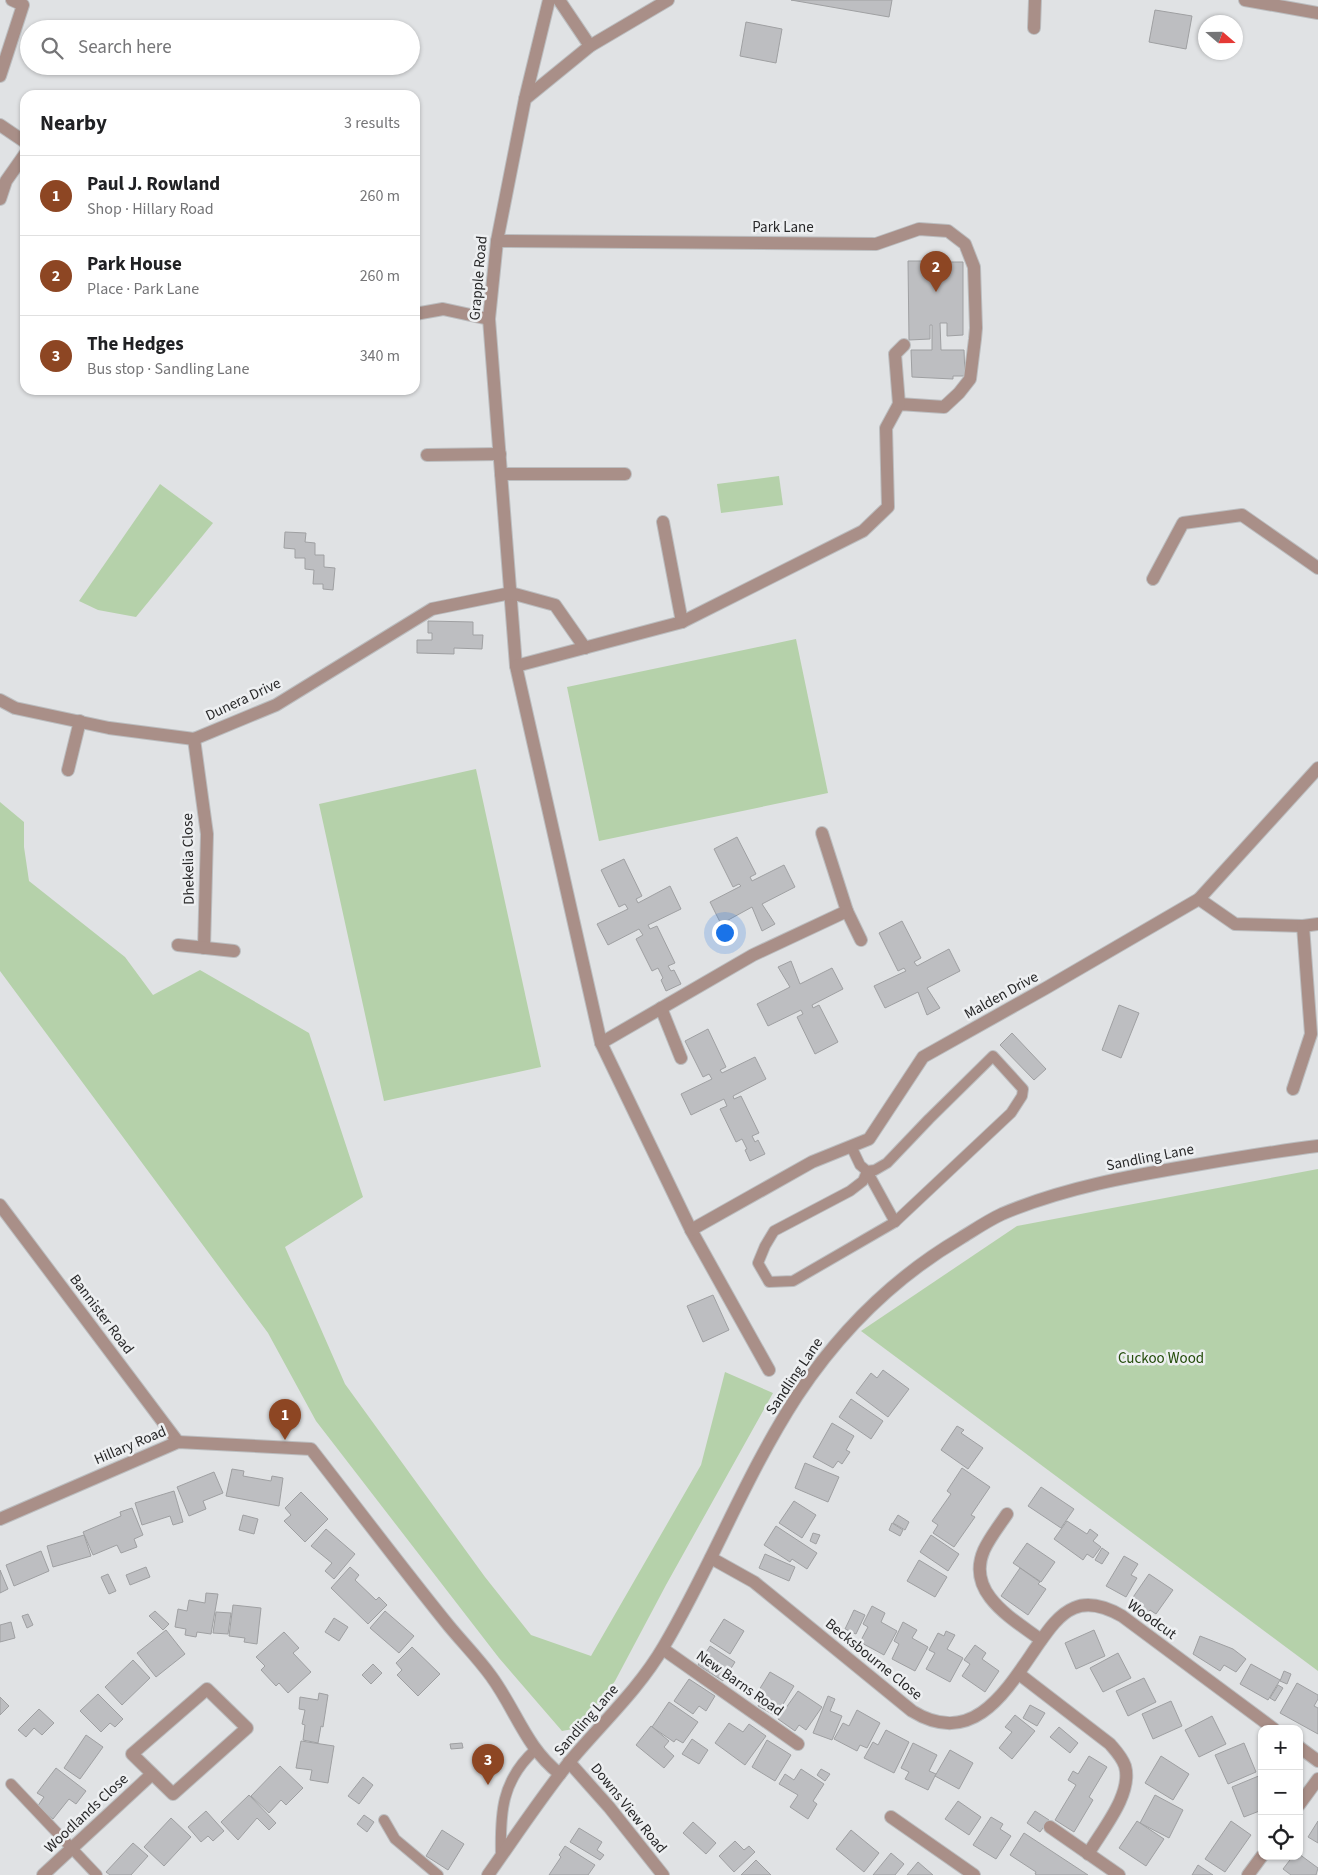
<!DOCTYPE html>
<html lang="en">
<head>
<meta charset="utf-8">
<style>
	body { margin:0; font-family:"Source Sans 3",sans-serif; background:#f2f2f2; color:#202124 }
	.controls { position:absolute; right:15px; bottom:15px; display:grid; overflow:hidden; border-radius:10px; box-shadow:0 1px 4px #0004 }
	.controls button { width:45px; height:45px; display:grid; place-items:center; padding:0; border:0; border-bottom:1px solid #e0e0e0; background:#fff; color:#202124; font:25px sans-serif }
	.compass { position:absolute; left:1198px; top:15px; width:45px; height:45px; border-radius:50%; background:#fff; box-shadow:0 1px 4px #0004; rotate:110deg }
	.you { position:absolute; left:724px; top:932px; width:18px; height:18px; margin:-12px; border:4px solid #fff; border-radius:50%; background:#1a73e8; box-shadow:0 0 0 8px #1a73e833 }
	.badge { display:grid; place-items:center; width:32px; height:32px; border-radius:50%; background:#8d4623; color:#fff; font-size:16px; font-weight:700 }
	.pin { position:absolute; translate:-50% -41px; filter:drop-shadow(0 1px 2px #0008) }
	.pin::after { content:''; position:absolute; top:26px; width:18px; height:15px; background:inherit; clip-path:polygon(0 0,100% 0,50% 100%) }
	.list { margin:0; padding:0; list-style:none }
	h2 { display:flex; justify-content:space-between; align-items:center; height:65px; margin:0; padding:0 20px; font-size:21px }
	h2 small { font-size:16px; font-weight:400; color:#757577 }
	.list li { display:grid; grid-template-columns:32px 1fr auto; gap:15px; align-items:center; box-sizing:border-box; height:80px; padding:0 20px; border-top:1px solid #e0e0e0 }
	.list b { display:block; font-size:19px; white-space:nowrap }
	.list p { margin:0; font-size:16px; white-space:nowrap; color:#757577 }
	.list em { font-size:16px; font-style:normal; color:#757577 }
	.icon { flex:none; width:28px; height:28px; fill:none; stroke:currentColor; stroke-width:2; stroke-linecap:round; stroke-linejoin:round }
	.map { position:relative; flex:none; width:1318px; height:1875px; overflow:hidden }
	.search { position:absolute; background:#fff; box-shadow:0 1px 4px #0004; left:20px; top:20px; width:400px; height:55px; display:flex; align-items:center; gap:12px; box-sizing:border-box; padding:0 18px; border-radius:28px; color:#757577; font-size:19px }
	.panel { position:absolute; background:#fff; box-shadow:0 1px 4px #0004; left:20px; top:90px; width:400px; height:305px; border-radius:15px }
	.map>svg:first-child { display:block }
</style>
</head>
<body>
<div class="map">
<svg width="1318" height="1875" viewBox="0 0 1318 1875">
	<rect width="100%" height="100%" fill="#e0e2e4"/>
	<g fill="#b5d1aa">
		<polygon points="779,476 783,505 721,513 717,484"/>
		<polygon points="160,484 213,523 136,617 98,610 79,601"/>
		<polygon points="796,639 828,793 599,841 567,687"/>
		<polygon points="476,769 541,1067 384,1101 319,804"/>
		<polygon points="0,802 24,822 24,847 29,881 125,957 153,995 200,970 309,1033 363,1197 285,1247 345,1384 485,1577 531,1635 591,1656 701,1465 725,1372 773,1393 666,1585 615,1681 584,1727 562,1731 499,1658 316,1421 268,1333 0,971"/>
		<polygon points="1318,1169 1318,1671 861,1331 1017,1226"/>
	</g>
	<g fill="#bdbec1" stroke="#9fa0a2">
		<polygon points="791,0 892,0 889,17"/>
		<polygon points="1155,10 1192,16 1186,49 1149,42"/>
		<polygon points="746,22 782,29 776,63 740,56"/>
		<polygon points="933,255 942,257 945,262 963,262 963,335 947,336 947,323 940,323 941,350 964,350 965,376 953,376 953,379 912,377 911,350 932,350 932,325 930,325 930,339 909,340 908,261 926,261"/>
		<polygon points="285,532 306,533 305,542 315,543 315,555 324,555 324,567 335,568 333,590 323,589 323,584 313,584 314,570 305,569 305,558 295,558 295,549 284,548"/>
		<polygon points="428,621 473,622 473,635 483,635 482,649 454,648 454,654 417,653 417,640 432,640 432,633 428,633"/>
		<polygon points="737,837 756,874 750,877 752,881 784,865 795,887 762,904 775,924 762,931 752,907 721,924 710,902 741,886 739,884 733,887 714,849"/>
		<polygon points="624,859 642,896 636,899 638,903 670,886 681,909 648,925 650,929 657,926 675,963 668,966 671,971 674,970 681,984 666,991 661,980 663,978 658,968 652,971 636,939 643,935 639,929 608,945 597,924 628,909 625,904 619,907 601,870"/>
		<polygon points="902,921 921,958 914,962 917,966 949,949 960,971 927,988 940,1008 927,1015 918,992 885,1008 874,986 906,971 904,968 898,971 879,933"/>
		<polygon points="791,961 800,984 832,968 843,989 812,1005 813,1008 819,1005 838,1042 815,1054 797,1017 803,1014 801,1010 768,1026 757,1004 790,987 778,967"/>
		<polygon points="1119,1005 1139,1013 1121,1058 1102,1050"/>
		<polygon points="708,1029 726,1067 720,1070 722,1073 755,1057 766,1079 733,1096 734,1099 741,1096 759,1133 752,1136 755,1142 758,1140 765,1154 750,1161 745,1150 747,1149 742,1139 736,1142 720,1109 727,1106 724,1099 691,1115 681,1094 712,1079 709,1074 703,1077 685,1041"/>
		<polygon points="1012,1033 1046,1069 1034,1080 1000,1045"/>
		<polygon points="713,1295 729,1330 703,1342 687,1306"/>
		<polygon points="883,1370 909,1389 888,1417 856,1393 871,1373 877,1378"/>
		<polygon points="851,1399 883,1421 871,1439 839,1417"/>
		<polygon points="832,1423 854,1436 846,1450 850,1452 842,1464 838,1461 833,1468 813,1457"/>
		<polygon points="957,1426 964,1430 961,1433 983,1448 968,1469 941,1450"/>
		<polygon points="805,1463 839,1477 828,1502 795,1488"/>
		<polygon points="962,1468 990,1487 971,1515 975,1517 954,1547 933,1533 938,1525 932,1521 951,1494 947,1491"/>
		<polygon points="232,1469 244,1471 243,1476 271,1481 272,1476 283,1478 279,1506 226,1496"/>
		<polygon points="214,1472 223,1493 203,1501 206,1509 189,1516 177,1487"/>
		<polygon points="1041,1487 1074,1509 1061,1528 1028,1506"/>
		<polygon points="174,1491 183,1522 173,1525 170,1516 142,1525 135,1503"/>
		<polygon points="301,1492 328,1519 305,1542 284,1521 291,1515 285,1508"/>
		<polygon points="794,1501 816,1515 802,1538 779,1523"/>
		<polygon points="132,1508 143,1535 134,1539 137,1547 121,1553 117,1545 93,1555 83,1532 121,1516 120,1512"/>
		<polygon points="243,1515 258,1519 254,1534 239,1530"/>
		<polygon points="898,1515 909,1522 905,1530 893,1523"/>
		<polygon points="1067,1521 1087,1534 1090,1529 1098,1535 1093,1541 1101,1547 1093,1558 1087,1554 1083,1560 1054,1539"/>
		<polygon points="892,1523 903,1530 900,1536 889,1530"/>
		<polygon points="776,1526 817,1553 807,1569 792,1559 790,1562 764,1545"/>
		<polygon points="326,1529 355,1554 334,1579 325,1571 332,1563 311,1546"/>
		<polygon points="813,1533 820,1535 816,1544 810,1541"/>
		<polygon points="84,1535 91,1556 53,1567 47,1546"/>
		<polygon points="931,1535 959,1554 948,1571 920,1552"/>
		<polygon points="1027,1543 1055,1562 1041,1582 1013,1563"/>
		<polygon points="1102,1548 1109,1553 1102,1564 1095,1560"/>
		<polygon points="41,1551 49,1571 14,1586 6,1565"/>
		<polygon points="765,1554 795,1567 789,1581 759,1568"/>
		<polygon points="1124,1556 1138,1564 1131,1575 1137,1578 1126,1597 1106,1586"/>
		<polygon points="919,1560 947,1577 935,1597 907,1581"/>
		<polygon points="146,1567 150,1577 130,1585 126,1575"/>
		<polygon points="350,1567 359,1575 355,1580 376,1600 379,1597 387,1605 368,1624 331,1588"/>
		<polygon points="1020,1568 1040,1582 1038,1584 1046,1589 1028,1615 1001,1596"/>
		<polygon points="0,1570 8,1589 0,1593"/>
		<polygon points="108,1574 116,1591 109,1594 101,1577"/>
		<polygon points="1149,1574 1173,1590 1156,1614 1150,1610 1144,1617 1127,1606"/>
		<polygon points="206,1593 218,1594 211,1634 197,1632 196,1637 185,1635 186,1629 175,1627 178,1609 187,1611 189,1600 205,1603"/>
		<polygon points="233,1605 261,1608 257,1644 244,1642 245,1638 229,1636"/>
		<polygon points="872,1606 885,1613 881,1622 897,1631 884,1655 860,1642 868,1627 863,1624"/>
		<polygon points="854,1610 865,1615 856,1634 845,1629"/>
		<polygon points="155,1611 169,1624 163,1630 149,1616"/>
		<polygon points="385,1611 414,1636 399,1653 370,1628"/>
		<polygon points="216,1612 231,1613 228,1634 213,1633"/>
		<polygon points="28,1614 33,1625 27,1628 22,1616"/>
		<polygon points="334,1618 348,1627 339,1641 325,1632"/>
		<polygon points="724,1619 744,1631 730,1654 710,1641"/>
		<polygon points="11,1622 15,1638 0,1642 0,1625"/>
		<polygon points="903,1622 917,1630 912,1638 928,1647 915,1671 892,1659 899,1644 894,1641"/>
		<polygon points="166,1630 185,1654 156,1677 137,1653"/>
		<polygon points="1094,1630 1105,1656 1076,1669 1065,1643"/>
		<polygon points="946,1631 955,1635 947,1649 963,1658 950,1682 926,1669 935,1653 929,1650 938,1633 944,1636"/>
		<polygon points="284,1632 299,1648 293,1653 311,1672 288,1693 279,1683 276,1686 261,1670 265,1666 256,1657"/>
		<polygon points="1200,1636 1233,1649 1246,1659 1236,1672 1224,1665 1220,1671 1193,1654"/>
		<polygon points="975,1645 986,1653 982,1659 999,1671 985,1692 962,1676 970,1664 964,1660"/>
		<polygon points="710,1646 735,1662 723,1681 698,1665"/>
		<polygon points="412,1647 440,1674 418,1696 397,1675 402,1670 396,1663"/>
		<polygon points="1118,1653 1131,1678 1103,1692 1090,1668"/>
		<polygon points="133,1660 150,1678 122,1705 105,1687"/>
		<polygon points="373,1664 382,1673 371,1684 362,1675"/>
		<polygon points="1251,1664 1280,1680 1268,1700 1240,1684"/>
		<polygon points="1284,1671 1291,1674 1287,1684 1280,1681"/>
		<polygon points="770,1672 794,1686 776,1716 758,1706 762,1698 756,1695"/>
		<polygon points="1144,1678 1156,1702 1128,1716 1116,1691"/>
		<polygon points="689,1679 715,1696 706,1711 699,1706 693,1714 674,1701"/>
		<polygon points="1297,1683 1318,1695 1318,1699 1314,1706 1318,1708 1318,1734 1280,1713"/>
		<polygon points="1278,1685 1283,1688 1275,1701 1270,1698"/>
		<polygon points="798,1691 822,1707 806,1730 799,1725 795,1731 778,1719"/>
		<polygon points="319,1693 328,1695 323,1727 321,1726 318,1743 303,1740 305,1725 302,1724 305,1710 299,1709 300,1697 318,1700"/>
		<polygon points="98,1694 123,1719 115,1727 110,1723 101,1732 80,1711"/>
		<polygon points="828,1696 835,1699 830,1711 842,1716 832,1740 813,1733"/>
		<polygon points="0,1697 9,1706 0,1715"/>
		<polygon points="1171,1701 1182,1726 1153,1739 1142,1714"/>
		<polygon points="669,1702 698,1722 683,1743 676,1739 674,1742 652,1727"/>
		<polygon points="1030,1705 1045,1713 1037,1726 1023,1718"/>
		<polygon points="39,1709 54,1723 42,1735 34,1728 26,1737 18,1730"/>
		<polygon points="857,1710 880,1723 867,1748 860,1745 857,1751 834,1739 843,1723 849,1726"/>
		<polygon points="1015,1715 1035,1731 1012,1759 999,1748 1012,1732 1005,1727"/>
		<polygon points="1212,1716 1226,1744 1199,1757 1185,1730"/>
		<polygon points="729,1723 743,1732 749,1724 766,1736 745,1765 715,1743"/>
		<polygon points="651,1726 669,1741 664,1747 674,1756 664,1768 636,1745"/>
		<polygon points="1059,1727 1078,1743 1070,1753 1050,1737"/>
		<polygon points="886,1730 909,1742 894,1773 864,1758 873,1742 878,1745"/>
		<polygon points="86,1735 103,1747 80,1779 64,1768"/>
		<polygon points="692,1739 708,1750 699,1764 682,1754"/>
		<polygon points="767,1740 791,1755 775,1781 752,1767"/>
		<polygon points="301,1741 334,1746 328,1783 310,1780 312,1770 296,1768"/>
		<polygon points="462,1743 463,1748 451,1749 450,1744"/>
		<polygon points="913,1743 937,1755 929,1771 936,1774 928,1790 905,1779 909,1772 901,1768"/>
		<polygon points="1244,1743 1256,1772 1228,1784 1215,1755"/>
		<polygon points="950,1750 973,1763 959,1789 935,1776"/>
		<polygon points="1089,1756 1107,1767 1089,1797 1093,1800 1074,1832 1055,1820 1076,1785 1068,1780 1073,1771 1078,1774"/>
		<polygon points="1161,1756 1189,1774 1173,1800 1145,1783"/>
		<polygon points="280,1766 303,1788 286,1805 281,1800 269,1813 251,1796"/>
		<polygon points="56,1768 86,1791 76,1804 69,1799 53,1819 37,1807 44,1797 37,1793"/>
		<polygon points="801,1769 824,1784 813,1801 817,1804 808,1819 790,1807 798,1795 779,1784 785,1774 794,1780"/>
		<polygon points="821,1769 830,1774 825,1781 817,1775"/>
		<polygon points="1261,1775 1262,1810 1244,1817 1232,1787"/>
		<polygon points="363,1777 373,1785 359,1804 348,1796"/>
		<polygon points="249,1795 276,1823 269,1830 257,1818 238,1840 221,1822"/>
		<polygon points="1155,1795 1183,1810 1169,1838 1140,1823"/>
		<polygon points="958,1801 981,1817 969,1835 945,1819"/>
		<polygon points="206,1811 224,1831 213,1841 208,1836 201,1842 188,1827"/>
		<polygon points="1035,1811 1049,1820 1040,1832 1027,1823"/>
		<polygon points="364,1815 374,1822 367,1832 357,1824"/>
		<polygon points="991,1817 1003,1824 1000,1829 1011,1836 996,1859 973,1845"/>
		<polygon points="171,1818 191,1837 164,1866 144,1847"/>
		<polygon points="1137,1821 1164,1839 1146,1866 1119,1848"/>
		<polygon points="1231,1821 1251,1835 1225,1872 1205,1859"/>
		<polygon points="1318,1821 1318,1843 1308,1837"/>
		<polygon points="693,1822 716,1843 706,1854 683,1833"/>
		<polygon points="579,1828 602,1842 597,1850 604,1855 600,1860 570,1842"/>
		<polygon points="442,1830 464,1844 448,1870 426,1856"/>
		<polygon points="851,1830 879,1853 864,1872 836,1849"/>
		<polygon points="1024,1833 1088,1875 1037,1875 1035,1874 1036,1872 1010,1855"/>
		<polygon points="735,1841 744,1850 749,1846 755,1852 734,1872 719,1856"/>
		<polygon points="133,1843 148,1856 131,1875 110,1875 106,1872"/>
		<polygon points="565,1846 595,1865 588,1875 549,1875 561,1857 559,1855"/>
		<polygon points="891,1853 904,1864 895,1875 873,1875"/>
		<polygon points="1299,1854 1318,1868 1316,1875 1291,1875 1283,1869 1293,1856 1299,1856"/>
		<polygon points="756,1860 771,1875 741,1875"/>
		<polygon points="918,1862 933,1875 907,1875"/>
		<polygon points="1198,1865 1213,1875 1192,1875"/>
	</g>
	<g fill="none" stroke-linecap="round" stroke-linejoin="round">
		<g stroke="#bbbdbf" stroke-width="12">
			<g id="service">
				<polyline points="851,1146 860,1165 867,1171 875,1170 887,1163 929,1119 993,1056 1023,1089 1022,1096 1011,1113 895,1222 793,1281 769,1282 758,1263 765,1246 774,1231 850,1191 863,1181 867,1171"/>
				<polyline points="867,1171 895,1222"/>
				<polyline points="11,1784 97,1875"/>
				<polyline points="384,1820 395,1839 438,1875"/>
				<path d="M501,1857C500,1814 501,1781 535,1750"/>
			</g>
		</g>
		<g stroke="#bbbdbf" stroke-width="14">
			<g id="minor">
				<polyline points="559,0 590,46"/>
				<polyline points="668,0 590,46 525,99 497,241 489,319 516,666 601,1043 691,1230 769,1370"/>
				<polyline points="1245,0 1318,13"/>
				<polyline points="1034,28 1035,0"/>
				<polyline points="0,76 23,5 12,0"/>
				<polyline points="525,99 549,0"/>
				<polyline points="0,125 25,142"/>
				<polyline points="0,199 6,181 25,154"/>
				<polyline points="497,241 876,244 919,229 948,231 965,244 974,267 976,328 975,339 970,379 959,393 944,407 899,404 886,428 888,507 863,531 682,622 516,666"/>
				<polyline points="415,314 443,309 489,319"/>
				<polyline points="899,404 895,354 904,345"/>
				<polyline points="427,455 500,454"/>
				<polyline points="501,474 625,474"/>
				<polyline points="663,522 682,622"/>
				<polyline points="1153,579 1183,523 1242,515 1318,568"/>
				<polyline points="0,700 15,708 109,728 194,739 276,705 432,609 511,593 555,605 585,648"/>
				<polyline points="194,739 207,834 204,948"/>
				<polyline points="68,770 80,721"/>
				<polyline points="822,833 847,911 861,940"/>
				<polyline points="1199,899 1235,924 1303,926 1318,924"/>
				<polyline points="178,945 234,951"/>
				<polyline points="661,1008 681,1058"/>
				<polyline points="601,1043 753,955 847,911"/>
				<polyline points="1293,1089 1311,1034 1303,926"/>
				<polyline points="0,1205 178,1442"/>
				<polyline points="691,1230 812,1162 869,1139 923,1057 1046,988 1199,899 1318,768"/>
				<path d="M1007,1514C999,1526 990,1537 984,1550C965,1593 1013,1619 1041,1640"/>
				<path d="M0,1519L178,1442L311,1449C357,1508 402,1568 449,1626C463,1643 478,1658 491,1676C516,1710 526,1748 560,1774"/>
				<path d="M711,1558L754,1582L770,1595L912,1711C972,1748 1005,1693 1035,1649C1045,1635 1057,1615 1074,1608C1090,1601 1108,1608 1122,1616L1274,1729"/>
				<polyline points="663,1649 798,1744"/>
				<path d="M1019,1674L1110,1744C1116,1751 1122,1757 1125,1766C1133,1794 1102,1830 1088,1854"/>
				<polygon points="207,1689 247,1728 173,1794 132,1754"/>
				<polyline points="1299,1747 1318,1761"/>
				<polyline points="569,1762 609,1807 663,1875"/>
				<polyline points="1299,1805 1318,1779"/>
				<polyline points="891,1817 974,1875"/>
				<polyline points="1050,1827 1119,1875"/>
				<polyline points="43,1875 152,1774"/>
				<polyline points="1248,1875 1262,1856"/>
			</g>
		</g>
		<g stroke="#bbbdbf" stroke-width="14">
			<path id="tertiary" d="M488,1875C515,1837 541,1797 571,1760C602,1723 639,1689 664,1646C712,1565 745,1476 797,1396C840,1331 893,1278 961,1238C974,1230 987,1221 1002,1214C1063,1188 1130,1176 1195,1165C1236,1158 1277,1151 1318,1146"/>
		</g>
		<use href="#service" stroke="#a98f88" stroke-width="10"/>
		<use href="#minor" stroke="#a98f88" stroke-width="12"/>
		<use href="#tertiary" stroke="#a98f88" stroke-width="12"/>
	</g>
	<g text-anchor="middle" stroke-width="5" stroke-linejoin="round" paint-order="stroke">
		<g font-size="15" fill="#282829" stroke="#edeff1">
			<text x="783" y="232">Park Lane</text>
			<text transform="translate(478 278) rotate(-85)" y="5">Grapple Road</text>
			<text transform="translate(243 699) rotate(-25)" y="5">Dunera Drive</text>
			<text transform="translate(188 859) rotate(-91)" y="5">Dhekelia Close</text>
			<text transform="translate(1001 995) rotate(-29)" y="5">Malden Drive</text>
			<text transform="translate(1150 1157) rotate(-11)" y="5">Sandling Lane</text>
			<text transform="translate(102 1314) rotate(53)" y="5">Bannister Road</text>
			<text transform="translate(794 1376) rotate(-56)" y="5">Sandling Lane</text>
			<text transform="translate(130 1445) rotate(-23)" y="5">Hillary Road</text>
			<text transform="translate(1152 1619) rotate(36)" y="5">Woodcut</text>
			<text transform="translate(874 1659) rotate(39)" y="5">Becksbourne Close</text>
			<text transform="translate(740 1683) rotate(35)" y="5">New Barns Road</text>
			<text transform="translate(586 1720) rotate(-49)" y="5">Sandling Lane</text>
			<text transform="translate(629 1808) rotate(51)" y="5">Downs View Road</text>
			<text transform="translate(86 1813) rotate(-43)" y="5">Woodlands Close</text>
		</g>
		<g font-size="15" fill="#234c0a" stroke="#edeff1">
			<text x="1161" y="1363">Cuckoo Wood</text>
		</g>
	</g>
</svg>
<div class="controls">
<button>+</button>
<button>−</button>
<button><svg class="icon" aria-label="locate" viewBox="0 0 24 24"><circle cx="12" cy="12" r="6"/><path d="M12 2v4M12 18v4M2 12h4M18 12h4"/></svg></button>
</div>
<svg class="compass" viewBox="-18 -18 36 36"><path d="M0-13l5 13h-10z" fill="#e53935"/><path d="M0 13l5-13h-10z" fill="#757577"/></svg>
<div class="you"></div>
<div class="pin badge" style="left:285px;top:1440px">1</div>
<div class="pin badge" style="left:936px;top:292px">2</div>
<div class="pin badge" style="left:488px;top:1785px">3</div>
<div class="search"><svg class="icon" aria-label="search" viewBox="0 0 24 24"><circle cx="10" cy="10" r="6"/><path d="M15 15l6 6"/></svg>Search here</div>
<section class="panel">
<h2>Nearby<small>3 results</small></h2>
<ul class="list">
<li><span class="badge">1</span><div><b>Paul J. Rowland</b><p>Shop · Hillary Road</p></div><em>260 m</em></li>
<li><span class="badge">2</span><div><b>Park House</b><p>Place · Park Lane</p></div><em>260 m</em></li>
<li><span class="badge">3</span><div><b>The Hedges</b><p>Bus stop · Sandling Lane</p></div><em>340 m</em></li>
</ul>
</section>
</div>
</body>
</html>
